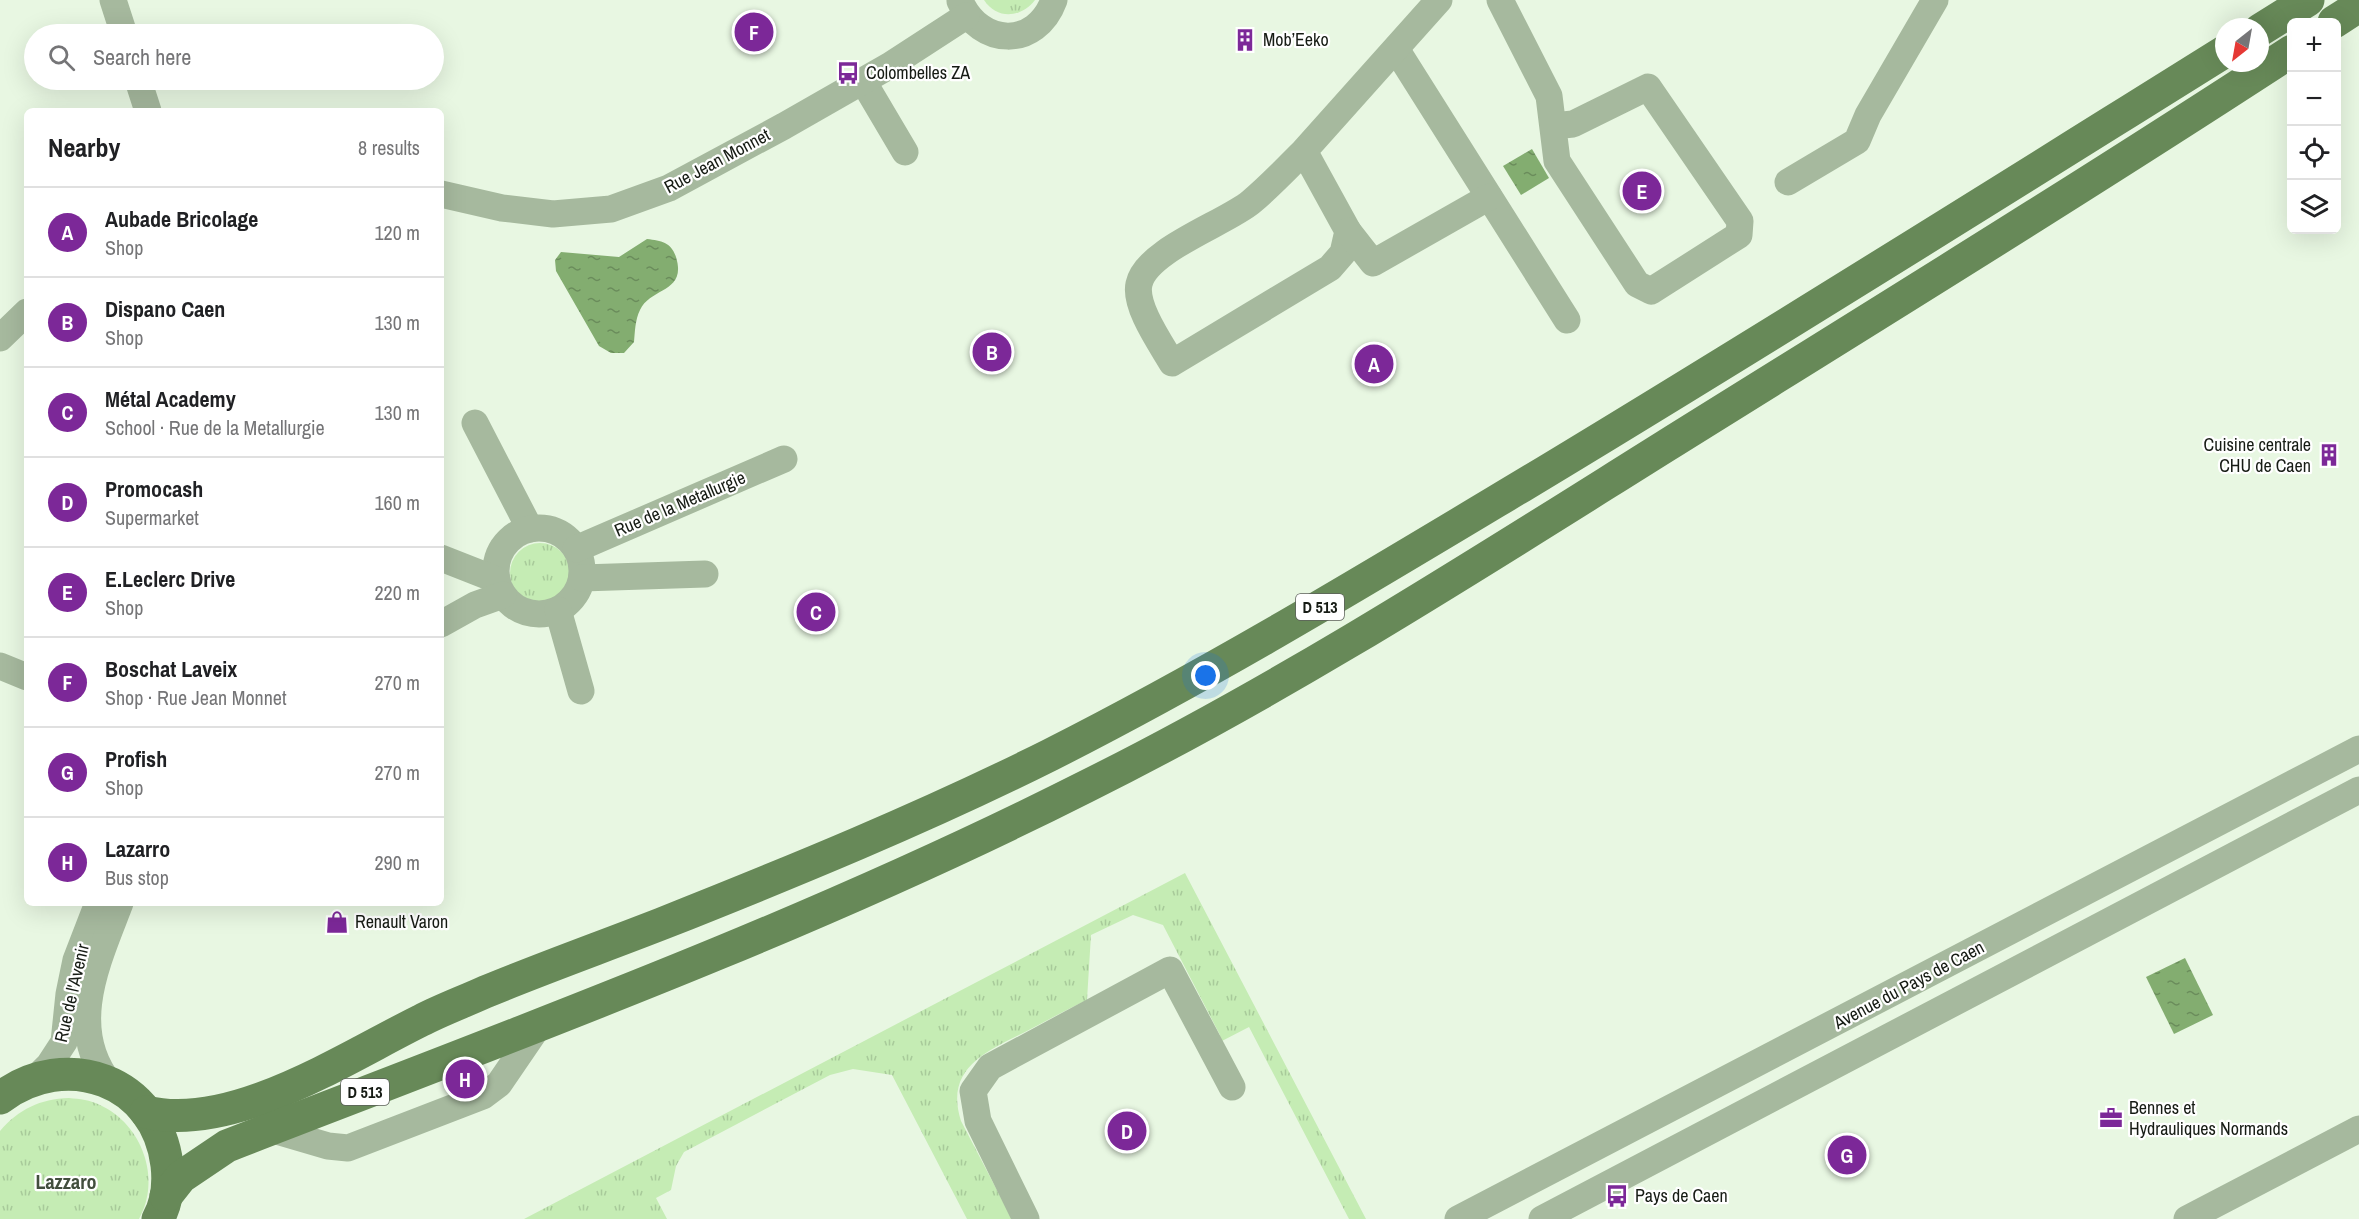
<!DOCTYPE html>
<html lang="en">
<head>
<meta charset="utf-8">
<style>
	body { margin:0; font-family:"Archivo Narrow",sans-serif; background:#f6f6f6; color:#202124 }
	.controls { position:absolute; right:18px; top:18px; display:grid; overflow:hidden; border-radius:9px; box-shadow:0 6px 24px #0002 }
	.controls button { width:54px; height:54px; display:grid; place-items:center; padding:0; border:0; border-bottom:2px solid #e0e0e0; background:#fff; color:#202124; font:30px sans-serif }
	.compass { position:absolute; left:2215px; top:18px; width:54px; height:54px; border-radius:50%; background:#fff; box-shadow:0 6px 24px #0002; rotate:211deg }
	.you { position:absolute; left:1206px; top:676px; width:21px; height:21px; margin:-15px; border:4px solid #fff; border-radius:50%; background:#1a73e8; box-shadow:0 0 0 9px #1a73e833 }
	.badge { display:grid; place-items:center; width:39px; height:39px; border-radius:50%; background:#7c2898; color:#fff; font-size:20px; font-weight:700 }
	.pin { position:absolute; translate:-50% -50%; border:3px solid #fff; box-shadow:0 2px 6px #0006 }
	.list { margin:0; padding:0; list-style:none }
	h2 { display:flex; justify-content:space-between; align-items:center; height:78px; margin:0; padding:0 24px; font-size:26px }
	h2 small { font-size:20px; font-weight:400; color:#757577 }
	.list li { display:grid; grid-template-columns:39px 1fr auto; gap:18px; align-items:center; box-sizing:border-box; height:90px; padding:0 24px; border-top:2px solid #e0e0e0 }
	.list b { display:block; font-size:22px; white-space:nowrap }
	.list p { margin:0; font-size:20px; white-space:nowrap; color:#757577 }
	.list em { font-size:20px; font-style:normal; color:#757577 }
	.icon { flex:none; width:33px; height:33px; fill:none; stroke:currentColor; stroke-width:2; stroke-linecap:round; stroke-linejoin:round }
	.map { position:relative; flex:none; width:2359px; height:1219px; overflow:hidden }
	.search { position:absolute; background:#fff; box-shadow:0 6px 24px #0002; left:24px; top:24px; width:420px; height:66px; display:flex; align-items:center; gap:15px; box-sizing:border-box; padding:0 21px; border-radius:33px; color:#757577; font-size:22px }
	.panel { position:absolute; background:#fff; box-shadow:0 6px 24px #0002; left:24px; top:108px; width:420px; height:798px; border-radius:9px }
	.map>svg:first-child { display:block }
</style>
</head>
<body>
<div class="map">
<svg width="2359" height="1219" viewBox="0 0 2359 1219">
	<defs>
		<pattern id="grass-tufts" width="24" height="20" patternUnits="userSpaceOnUse" patternTransform="scale(1.5)"><rect width="24" height="20" fill="#c5ecb4"/><path d="M3 7l-1-3M5 7V3M7 7l1-3M15 17l-1-3M17 17v-4M19 17l1-3" fill="none" stroke="#a8ca9a"/></pattern>
		<pattern id="water-ripples" width="26" height="14" patternUnits="userSpaceOnUse" patternTransform="scale(1.5)"><rect width="26" height="14" fill="#83ad70"/><path d="M2 4q2-2 4 0t4 0M15 11q2-2 4 0t4 0" fill="none" stroke="#6a8c5b"/></pattern>
	</defs>
	<rect width="100%" height="100%" fill="#e8f7e2"/>
	<g fill="url(#grass-tufts)">
		<path d="M984,0H1035C1021,18 997,20 984,0Z"/>
		<circle cx="540" cy="573" r="30"/>
		<path d="M1185,873L1366,1219H1349L1249,1027L1220,1042V1035L1163,925L1133,915L1091,935L1087,1000C1066,1010 1046,1021 1025,1032C987,1051 944,1068 961,1121L1012,1219H967L892,1075L853,1069L830,1075L684,1152L676,1166L671,1190L656,1198L667,1219H524Z"/>
		<path d="M69,1098C80,1099 90,1100 100,1105C142,1124 162,1179 139,1219H0V1131C19,1109 40,1099 69,1098Z"/>
	</g>
	<g fill="url(#water-ripples)">
		<polygon points="1532,149 1549,178 1521,195 1503,166"/>
		<path d="M647,239C662,241 671,242 676,257C687,293 651,287 640,310C635,320 635,332 634,342L624,353H611L599,346L556,271L555,260L561,252L619,257Z"/>
		<polygon points="2185,958 2213,1015 2174,1034 2146,977"/>
	</g>
	<g fill="none" stroke-linecap="round" stroke-linejoin="round">
		<g stroke="#a6b99e" stroke-width="27">
			<polyline points="113,0 124,34"/>
			<polyline points="1500,0 1549,96 1557,161 1637,284 1651,291 1739,235 1740,221 1648,87 1573,124 1553,126"/>
			<path d="M960,1C980,47 1036,49 1054,0"/>
			<polyline points="1396,49 1567,320"/>
			<polyline points="138,80 148,111"/>
			<polyline points="863,81 905,152"/>
			<path d="M1304,151C1287,168 1270,186 1251,202C1226,223 1146,250 1139,284C1134,306 1161,344 1172,363L1330,268L1343,253L1348,231L1304,151L1439,0"/>
			<polyline points="1788,182 1857,141 1868,115 1935,0"/>
			<polyline points="441,194 502,208 553,214 611,209 669,188 784,126 889,66 966,16"/>
			<polyline points="1348,231 1373,263 1489,197"/>
			<polyline points="0,338 27,312"/>
			<polyline points="475,423 530,529"/>
			<circle cx="539" cy="571" r="43"/>
			<polyline points="576,549 784,459"/>
			<polyline points="441,558 497,580"/>
			<polyline points="582,578 705,574"/>
			<polyline points="558,610 581,691"/>
			<polyline points="441,624 475,605 503,595"/>
			<polyline points="0,666 27,677"/>
			<polyline points="37,1077 49,1065 64,1042 69,994 76,960 98,903"/>
			<path d="M110,1084C65,1028 98,961 120,903"/>
			<polyline points="270,1129 328,1146 348,1148 483,1096 499,1084 540,1024"/>
			<polyline points="1026,1219 978,1121 973,1091 990,1067 1170,970 1232,1087"/>
			<polyline points="1458,1219 2359,749"/>
			<polyline points="1542,1219 2359,790"/>
			<polyline points="2187,1219 2359,1129"/>
		</g>
		<g stroke="#678958" stroke-width="33">
			<polyline points="2334,22 2359,6"/>
			<polyline points="2260,30 2308,0"/>
			<path d="M0,1098C66,1048 157,1080 167,1165C169,1183 167,1203 158,1219"/>
			<path d="M146,1112C232,1133 345,1058 420,1021C441,1010 463,1002 485,992C543,968 602,947 661,924C792,872 924,818 1050,755C1212,673 1367,579 1522,486C1758,344 1990,198 2224,52"/>
			<path d="M166,1196L181,1177L227,1146C516,1034 808,927 1085,787C1286,687 1474,566 1664,447C1874,316 2085,186 2292,51"/>
		</g>
	</g>
	<defs>
		<g id="building-bare" transform="scale(1.8)"><path d="M-4-6H4V6H1V3H-1V6H-4ZM-2.5-4.3h1.7v1.8h-1.7ZM.8-4.3h1.7v1.8H.8ZM-2.5-1h1.7V.8h-1.7ZM.8-1h1.7V.8H.8Z" fill="#7c2898" stroke="#fff" stroke-width="2.5" paint-order="stroke"/></g>
		<g id="bus-bare" transform="scale(1.8)"><path d="M-5-6H5V4H4V6H2V4H-2V6H-4V4H-5ZM-3.5-4V0h7V-4ZM-3.5 1.2v1.5H-2V1.2ZM2 1.2v1.5H3.5V1.2Z" fill="#7c2898" stroke="#fff" stroke-width="2.5" paint-order="stroke"/></g>
		<g id="shop-bare" transform="scale(1.8)"><path d="M-5-2.5h2.3a2.7 3.5 0 0 1 5.4 0H5L5.5 6h-11ZM-1.5-2.5h3a1.5 2.3 0 0 0-3 0Z" fill="#7c2898" stroke="#fff" stroke-width="2.5" paint-order="stroke"/></g>
		<g id="office-bare" transform="scale(1.8)"><path d="M-6-3h4V-5.5h4V-3h4V5H-6ZM-1-4.5V-3h2v-1.5ZM-6 0V1H6V0Z" fill="#7c2898" stroke="#fff" stroke-width="2.5" paint-order="stroke"/></g>
	</defs>
	<g fill-rule="evenodd">
		<use href="#building-bare" x="1245" y="40"/>
		<use href="#bus-bare" x="848" y="73"/>
		<use href="#building-bare" x="2329" y="455"/>
		<use href="#shop-bare" x="337" y="922"/>
		<use href="#office-bare" x="2111" y="1118"/>
		<use href="#bus-bare" x="1617" y="1196"/>
	</g>
	<g text-anchor="middle" stroke-width="4.5" stroke-linejoin="round" paint-order="stroke">
		<g fill="#fff" stroke="#5c5f5a" stroke-width="1.5">
			<rect x="1296" y="594" width="48" height="26" rx="4.5"/>
			<rect x="341" y="1079" width="48" height="26" rx="4.5"/>
		</g>
		<g font-size="16" font-weight="bold" fill="#161b14">
			<text x="1320" y="613">D 513</text>
			<text x="365" y="1098">D 513</text>
		</g>
		<g font-size="18" fill="#161b14" stroke="#fff" text-anchor="start">
			<text x="1263" y="46">Mob’Eeko</text>
			<text x="866" y="79">Colombelles ZA</text>
			<text x="2311" y="451" text-anchor="end">Cuisine centrale<tspan x="2311" dy="21">CHU de Caen</tspan></text>
			<text x="355" y="928">Renault Varon</text>
			<text x="2129" y="1114">Bennes et<tspan x="2129" dy="21">Hydrauliques Normands</tspan></text>
			<text x="1635" y="1202">Pays de Caen</text>
		</g>
		<g font-size="18" fill="#161b14" stroke="#fff">
			<text transform="translate(717 161) rotate(-28)" y="6">Rue Jean Monnet</text>
			<text transform="translate(680 504) rotate(-23)" y="6">Rue de la Metallurgie</text>
			<text transform="translate(1909 985) rotate(-28)" y="6">Avenue du Pays de Caen</text>
			<text transform="translate(72 993) rotate(-77)" y="6">Rue de l'Avenir</text>
		</g>
		<g font-size="20" font-weight="bold" fill="#424e3d" stroke="#fff">
			<text x="66" y="1189">Lazzaro</text>
		</g>
	</g>
</svg>
<div class="controls">
<button>+</button>
<button>−</button>
<button><svg class="icon" aria-label="locate" viewBox="0 0 24 24"><circle cx="12" cy="12" r="6"/><path d="M12 2v4M12 18v4M2 12h4M18 12h4"/></svg></button>
<button><svg class="icon" aria-label="layers" viewBox="0 0 24 24"><path d="M12 4l9 5-9 5-9-5zM3 14l9 5 9-5"/></svg></button>
</div>
<svg class="compass" viewBox="-18 -18 36 36"><path d="M0-13l5 13h-10z" fill="#e53935"/><path d="M0 13l5-13h-10z" fill="#757577"/></svg>
<div class="you"></div>
<div class="pin badge" style="left:1374px;top:364px">A</div>
<div class="pin badge" style="left:992px;top:352px">B</div>
<div class="pin badge" style="left:816px;top:612px">C</div>
<div class="pin badge" style="left:1127px;top:1131px">D</div>
<div class="pin badge" style="left:1642px;top:191px">E</div>
<div class="pin badge" style="left:754px;top:32px">F</div>
<div class="pin badge" style="left:1847px;top:1155px">G</div>
<div class="pin badge" style="left:465px;top:1079px">H</div>
<div class="search"><svg class="icon" aria-label="search" viewBox="0 0 24 24"><circle cx="10" cy="10" r="6"/><path d="M15 15l6 6"/></svg>Search here</div>
<section class="panel">
<h2>Nearby<small>8 results</small></h2>
<ul class="list">
<li><span class="badge">A</span><div><b>Aubade Bricolage</b><p>Shop</p></div><em>120 m</em></li>
<li><span class="badge">B</span><div><b>Dispano Caen</b><p>Shop</p></div><em>130 m</em></li>
<li><span class="badge">C</span><div><b>Métal Academy</b><p>School · Rue de la Metallurgie</p></div><em>130 m</em></li>
<li><span class="badge">D</span><div><b>Promocash</b><p>Supermarket</p></div><em>160 m</em></li>
<li><span class="badge">E</span><div><b>E.Leclerc Drive</b><p>Shop</p></div><em>220 m</em></li>
<li><span class="badge">F</span><div><b>Boschat Laveix</b><p>Shop · Rue Jean Monnet</p></div><em>270 m</em></li>
<li><span class="badge">G</span><div><b>Profish</b><p>Shop</p></div><em>270 m</em></li>
<li><span class="badge">H</span><div><b>Lazarro</b><p>Bus stop</p></div><em>290 m</em></li>
</ul>
</section>
</div>
</body>
</html>
